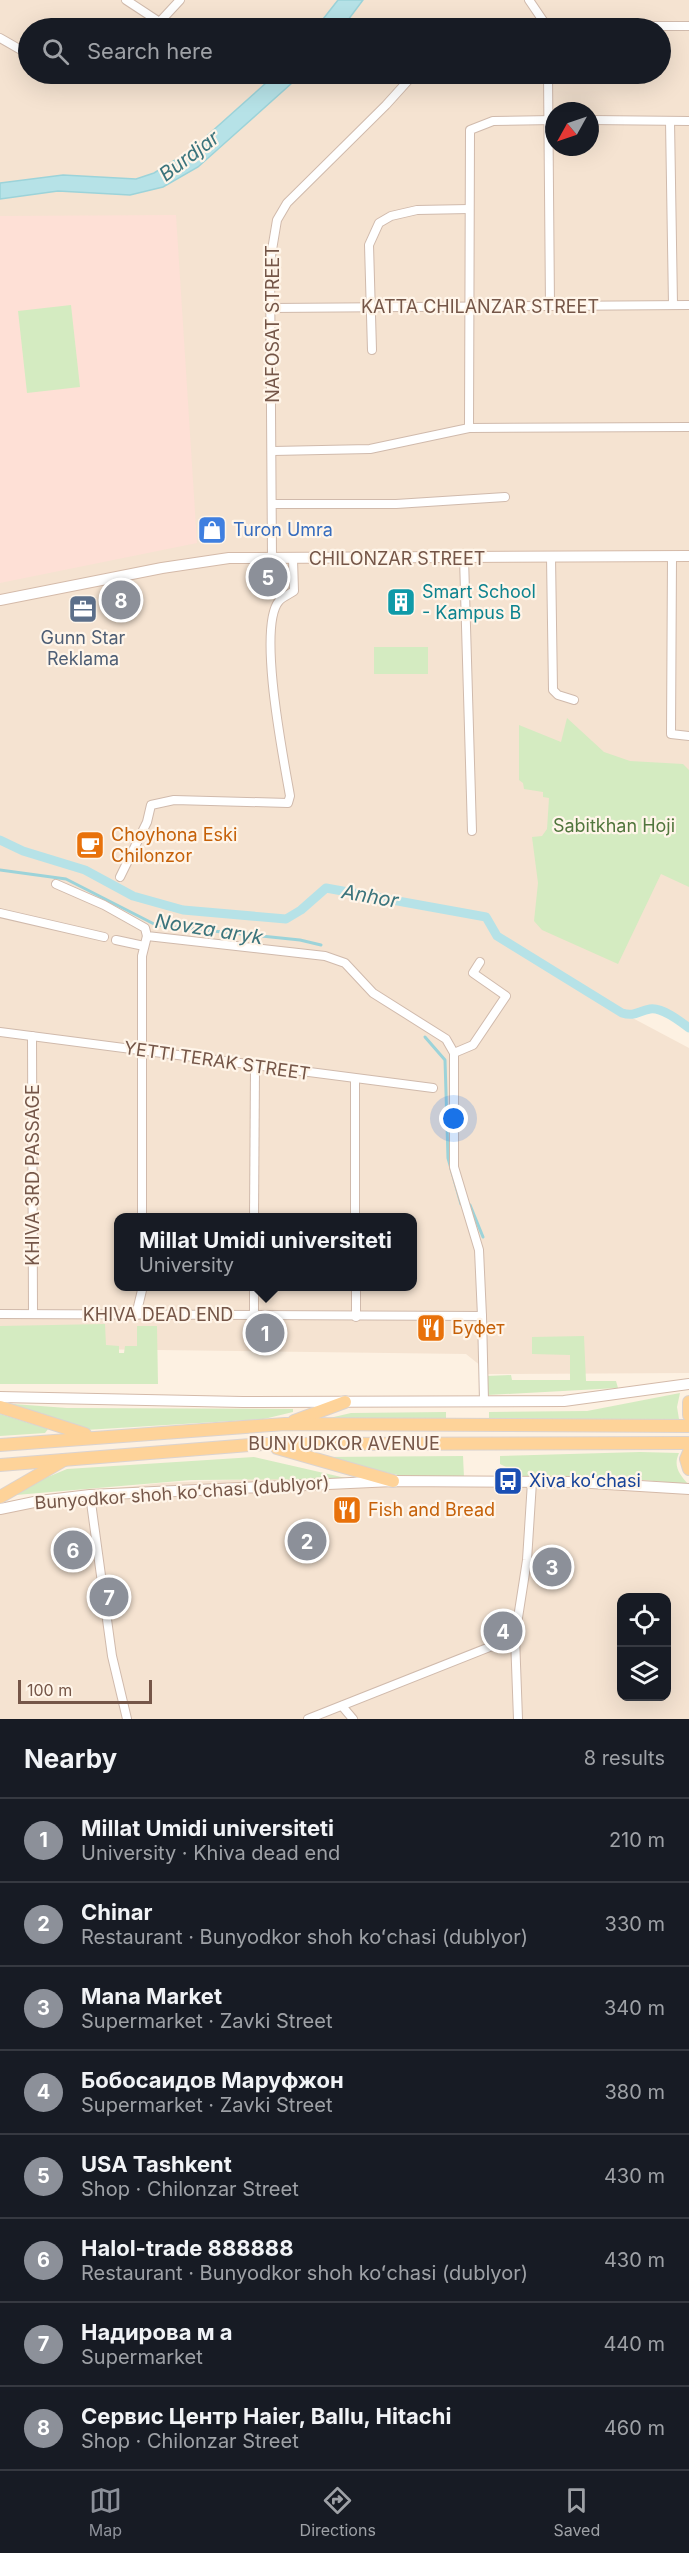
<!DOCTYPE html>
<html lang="en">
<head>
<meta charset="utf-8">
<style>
	body { margin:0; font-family:Inter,sans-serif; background:#20242c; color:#f1f3f6 }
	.controls { position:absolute; right:18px; bottom:18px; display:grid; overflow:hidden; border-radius:12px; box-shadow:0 6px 24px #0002 }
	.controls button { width:54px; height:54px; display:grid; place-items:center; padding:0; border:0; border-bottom:2px solid #363941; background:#171b24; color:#f1f3f6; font:30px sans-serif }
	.compass { position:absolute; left:545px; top:102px; width:54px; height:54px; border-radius:50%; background:#171b24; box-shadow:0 6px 24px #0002; rotate:230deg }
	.scale { position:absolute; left:18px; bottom:15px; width:134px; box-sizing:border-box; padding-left:6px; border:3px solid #755648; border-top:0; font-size:16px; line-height:21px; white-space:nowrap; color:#755648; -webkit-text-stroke:4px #fff5e9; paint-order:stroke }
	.you { position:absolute; left:454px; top:1119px; width:21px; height:21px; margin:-15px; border:4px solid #fff; border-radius:50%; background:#1a73e8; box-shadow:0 0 0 9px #1a73e833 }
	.badge { display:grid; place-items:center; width:39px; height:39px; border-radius:50%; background:#8c9099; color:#fff; font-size:20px; font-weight:700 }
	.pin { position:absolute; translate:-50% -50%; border:3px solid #fff; box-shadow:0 2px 6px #0006 }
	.popup { position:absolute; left:114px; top:1213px; width:303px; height:78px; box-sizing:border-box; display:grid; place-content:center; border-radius:12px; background:#171b24; filter:drop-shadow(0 2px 4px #0005); font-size:20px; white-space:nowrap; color:#9ea1a6 }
	.popup b { font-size:22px; color:#f1f3f6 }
	.popup::after { content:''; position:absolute; left:50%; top:100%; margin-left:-12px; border:12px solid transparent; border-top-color:#171b24 }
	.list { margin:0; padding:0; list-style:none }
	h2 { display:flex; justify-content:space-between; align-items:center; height:78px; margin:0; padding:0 24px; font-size:26px }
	h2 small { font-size:20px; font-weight:400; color:#9ea1a6 }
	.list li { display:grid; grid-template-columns:39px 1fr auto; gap:18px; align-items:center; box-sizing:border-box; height:84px; padding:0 24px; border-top:2px solid #363941 }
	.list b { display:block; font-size:22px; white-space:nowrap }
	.list p { margin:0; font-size:20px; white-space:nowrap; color:#9ea1a6 }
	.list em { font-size:20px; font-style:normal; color:#9ea1a6 }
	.icon { flex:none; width:33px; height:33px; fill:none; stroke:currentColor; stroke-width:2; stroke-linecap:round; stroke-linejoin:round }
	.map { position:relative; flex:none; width:689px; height:1719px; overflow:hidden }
	.search { position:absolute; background:#171b24; box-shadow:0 6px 24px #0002; left:18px; right:18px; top:18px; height:66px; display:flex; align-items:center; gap:15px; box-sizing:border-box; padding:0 21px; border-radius:33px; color:#9ea1a6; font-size:22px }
	.sheet { height:750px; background:#171b24 }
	nav { display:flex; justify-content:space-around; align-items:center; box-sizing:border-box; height:84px; border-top:2px solid #363941; background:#171b24; font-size:16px; color:#9ea1a6 }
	nav a { display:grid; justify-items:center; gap:3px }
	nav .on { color:#8c9099 }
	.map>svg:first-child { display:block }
</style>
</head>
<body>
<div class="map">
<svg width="689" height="1719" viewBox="0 0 689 1719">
	<rect width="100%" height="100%" fill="#fdf1e2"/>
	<g fill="#f5e3d1" fill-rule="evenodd">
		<path d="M0,0H689V1028L667,1014L650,1009L639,1014H625L689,1048V1373L485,1374L481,1366L466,1354L0,1348ZM28,28H660V74H28ZM554,111H590V147H554ZM118,1218H412V1286H118Z"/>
		<path d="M304,1477L689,1489V1719H0V1504L29,1498L162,1483ZM622,1598H666V1696H622Z"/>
	</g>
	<polygon fill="#fee0d6" points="176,215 197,543 0,583 0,216"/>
	<g fill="#d4ebc1">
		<polygon points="71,305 80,387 27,393 18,311"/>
		<rect x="374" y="647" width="54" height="27"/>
		<polygon points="567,718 604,752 630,761 683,764 689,770 689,887 661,874 618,964 542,930 534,921 538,883 532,837 542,836 547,829 549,798 543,797 543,792 524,789 523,783 519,780 519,725 561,742"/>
		<polygon points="105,1324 106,1345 119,1346 119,1353 124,1353 125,1346 137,1346 137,1326 157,1326 158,1384 0,1384 0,1326"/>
		<polygon points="584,1336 586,1381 616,1381 618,1388 487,1395 487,1376 511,1375 512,1380 570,1380 570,1355 532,1354 532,1337"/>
		<polygon points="680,1393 677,1407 679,1419 489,1419 489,1412 587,1411"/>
		<polygon points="0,1403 67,1408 293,1409 293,1412 264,1419 85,1430"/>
		<polygon points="446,1412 446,1419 321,1420 351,1413"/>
		<polygon points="0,1414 48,1429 45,1433 0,1436"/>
		<path d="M640,1452L679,1453C673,1466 679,1474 688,1484L620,1478H507L506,1467L500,1464V1456Z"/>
		<polygon points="463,1456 464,1477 410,1478 321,1457"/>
		<polygon points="254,1457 350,1479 191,1480 16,1495 43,1479 67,1469"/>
	</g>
	<g fill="#b6e2e7" stroke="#9cd3d9" stroke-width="1.5">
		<polygon points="338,0 363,0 342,28 316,28"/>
		<polygon points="276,74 302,74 198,167 163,187 130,195 58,191 0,199 0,183 63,175 136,179 154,173 190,151"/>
	</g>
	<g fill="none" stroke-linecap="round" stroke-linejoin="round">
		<g stroke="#9cd3d9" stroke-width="3">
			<polyline points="0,870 66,879 156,925 300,940 321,945"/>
			<polyline points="425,1037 445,1060 448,1158 461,1204 470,1205 483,1237"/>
		</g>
		<path stroke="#b6e2e7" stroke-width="9" d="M0,840L23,851L85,870L133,896L183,910L286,919L301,910L326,888L486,917L497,936L622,1013C635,1017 638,1011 650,1009C662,1007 680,1021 689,1028"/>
		<g stroke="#d0baac" stroke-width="10">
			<g id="street">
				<polyline points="126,0 161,23"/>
				<polyline points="529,0 548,28"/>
				<polyline points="154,28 180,0"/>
				<polyline points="503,28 548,26 689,26"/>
				<polyline points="0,38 28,54"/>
				<polyline points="548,74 550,306"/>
				<polyline points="590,120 689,121"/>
				<polyline points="670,121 673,305"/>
				<polyline points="271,308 689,305"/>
				<polyline points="372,350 369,245 379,223 391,216 417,210 469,209"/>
				<polyline points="469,428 470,130 493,121 554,120"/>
				<polyline points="273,451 370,449 469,428 689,427"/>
				<polyline points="273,504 396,504 505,497"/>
				<polyline points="551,557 553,690 558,695 574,700"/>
				<polyline points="672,557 671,734 689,736"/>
				<polyline points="272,558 270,262 277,220 287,203 386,105 414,74"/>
				<polyline points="464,558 472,831"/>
				<path d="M120,877L147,822L151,805L174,800L288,803L290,796C284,761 257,627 279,601C282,597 290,594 294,591L293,559"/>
				<polyline points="56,884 104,905 145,928 147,936 325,956 345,963 373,993 446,1039 454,1053 454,1167 479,1250 482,1316"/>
				<polyline points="0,913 104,937"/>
				<polyline points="116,940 144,946"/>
				<polyline points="0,1032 433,1088"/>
				<polyline points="32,1036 33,1314"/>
				<polyline points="454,1053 473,1045 506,996 473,973 480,962"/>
				<polyline points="355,1079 355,1218"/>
				<polyline points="142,1218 142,956 147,936"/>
				<polyline points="254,1218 255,1067"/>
				<polyline points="356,1286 356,1317"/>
				<polyline points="0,1314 482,1316 484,1401"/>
				<polyline points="136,1315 143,1286"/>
				<polyline points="254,1315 254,1286"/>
				<polyline points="90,1495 112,1656 127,1719"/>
				<polyline points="342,1706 353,1719"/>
				<polyline points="308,1719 515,1637"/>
				<polyline points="518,1719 515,1637 527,1560 532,1482"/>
			</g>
		</g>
		<g stroke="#d4baa9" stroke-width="12">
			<g id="secondary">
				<polyline points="0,600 162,568 229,558 689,556"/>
				<polyline points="0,1397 243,1402 564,1401 689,1384"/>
				<polyline points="0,1509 39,1501 90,1495 393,1481 575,1482 689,1489"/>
			</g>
		</g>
		<g stroke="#dbd3cf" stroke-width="14">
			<g id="primary">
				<polyline points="689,1402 689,1415"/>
				<polyline points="0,1407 85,1434"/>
				<polyline points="294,1421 345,1402"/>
				<polyline points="0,1445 285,1424 689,1426"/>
				<polyline points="277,1448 393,1481"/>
				<polyline points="689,1452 686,1459 689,1469"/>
				<polyline points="0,1465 262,1444 689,1443"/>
				<polyline points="0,1497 64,1460"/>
			</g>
		</g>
		<use href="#street" stroke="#fff" stroke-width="8"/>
		<use href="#secondary" stroke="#fff" stroke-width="10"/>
		<use href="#primary" stroke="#fed399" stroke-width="12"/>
	</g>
	<defs>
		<g id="shop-square" transform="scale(1.5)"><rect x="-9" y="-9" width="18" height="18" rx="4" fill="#3f7fe0" stroke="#fff5e9"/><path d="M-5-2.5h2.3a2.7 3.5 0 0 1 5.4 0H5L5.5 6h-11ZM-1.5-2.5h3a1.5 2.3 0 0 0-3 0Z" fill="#fff"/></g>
		<g id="building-square" transform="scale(1.5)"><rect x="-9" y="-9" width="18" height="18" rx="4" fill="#0f9aa8" stroke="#fff5e9"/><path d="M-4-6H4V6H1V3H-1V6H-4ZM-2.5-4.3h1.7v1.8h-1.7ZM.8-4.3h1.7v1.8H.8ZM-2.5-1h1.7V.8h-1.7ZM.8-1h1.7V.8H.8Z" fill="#fff"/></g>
		<g id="office-square" transform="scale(1.5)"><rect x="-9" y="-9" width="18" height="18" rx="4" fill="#5c6f8a" stroke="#fff5e9"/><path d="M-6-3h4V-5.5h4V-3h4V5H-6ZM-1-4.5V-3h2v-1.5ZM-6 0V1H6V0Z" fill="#fff"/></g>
		<g id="cafe-square" transform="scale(1.5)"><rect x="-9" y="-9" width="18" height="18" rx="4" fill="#e8710a" stroke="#fff5e9"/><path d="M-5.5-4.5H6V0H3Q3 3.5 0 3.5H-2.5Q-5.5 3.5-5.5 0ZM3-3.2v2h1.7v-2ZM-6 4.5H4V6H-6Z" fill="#fff"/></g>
		<g id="restaurant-square" transform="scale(1.5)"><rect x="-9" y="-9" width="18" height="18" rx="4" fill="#e8710a" stroke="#fff5e9"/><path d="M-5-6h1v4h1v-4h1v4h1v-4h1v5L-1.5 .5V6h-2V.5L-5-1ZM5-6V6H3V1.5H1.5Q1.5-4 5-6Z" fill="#fff"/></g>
		<g id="bus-square" transform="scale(1.5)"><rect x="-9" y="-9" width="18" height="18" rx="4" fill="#1a4fb4" stroke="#fff5e9"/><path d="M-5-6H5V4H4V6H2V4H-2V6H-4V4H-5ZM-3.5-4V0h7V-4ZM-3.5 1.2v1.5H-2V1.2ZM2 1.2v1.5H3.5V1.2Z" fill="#fff"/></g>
	</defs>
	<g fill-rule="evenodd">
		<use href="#shop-square" x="212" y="530"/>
		<use href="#building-square" x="401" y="602"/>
		<use href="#office-square" x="83" y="609"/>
		<use href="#cafe-square" x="90" y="845"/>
		<use href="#restaurant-square" x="431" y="1328"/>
		<use href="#bus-square" x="508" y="1481"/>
		<use href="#restaurant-square" x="347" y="1510"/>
	</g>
	<g text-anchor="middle" stroke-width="4.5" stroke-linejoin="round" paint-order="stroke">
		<g font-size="18" fill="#755648" stroke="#fff5e9">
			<text x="480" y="313">KATTA CHILANZAR STREET</text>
			<text transform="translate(273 324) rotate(-90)" y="6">NAFOSAT STREET</text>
			<text x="397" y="565">CHILONZAR STREET</text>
			<text transform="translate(217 1061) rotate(8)" y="6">YETTI TERAK STREET</text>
			<text transform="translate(33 1175) rotate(-90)" y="6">KHIVA 3RD PASSAGE</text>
			<text x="158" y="1321">KHIVA DEAD END</text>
			<text x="344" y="1450">BUNYUDKOR AVENUE</text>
			<text transform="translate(182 1493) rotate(-4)" y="6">Bunyodkor shoh koʻchasi (dublyor)</text>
		</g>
		<g font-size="18" fill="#366cbe" stroke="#fff5e9" text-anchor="start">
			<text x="233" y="536">Turon Umra</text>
		</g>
		<g font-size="18" fill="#0d838f" stroke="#fff5e9" text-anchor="start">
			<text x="422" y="598">Smart School<tspan x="422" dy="21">- Kampus B</tspan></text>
		</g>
		<g font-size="18" fill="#4e5e75" stroke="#fff5e9">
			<text x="83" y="644">Gunn Star<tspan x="83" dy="21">Reklama</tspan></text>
		</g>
		<g font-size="18" fill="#51763d" stroke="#fff5e9">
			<text x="614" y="832">Sabitkhan Hoji</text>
		</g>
		<g font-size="18" fill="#c56008" stroke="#fff5e9" text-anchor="start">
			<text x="111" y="841">Choyhona Eski<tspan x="111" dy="21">Chilonzor</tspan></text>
			<text x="452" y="1334">Буфет</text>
			<text x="368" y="1516">Fish and Bread</text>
		</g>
		<g font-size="18" fill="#164399" stroke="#fff5e9" text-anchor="start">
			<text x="529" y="1487">Xiva koʻchasi</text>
		</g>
		<g font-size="20" font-style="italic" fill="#3b747c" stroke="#fff5e9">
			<text transform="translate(189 156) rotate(-37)" y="7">Burdjar</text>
			<text transform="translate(370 896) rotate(10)" y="7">Anhor</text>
			<text transform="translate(209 929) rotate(9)" y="7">Novza aryk</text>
		</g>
	</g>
</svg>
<div class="controls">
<button><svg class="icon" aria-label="locate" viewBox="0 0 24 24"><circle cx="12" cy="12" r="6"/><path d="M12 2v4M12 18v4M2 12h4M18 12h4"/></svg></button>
<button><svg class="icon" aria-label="layers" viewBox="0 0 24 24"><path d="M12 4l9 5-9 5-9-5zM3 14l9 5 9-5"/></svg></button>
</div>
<svg class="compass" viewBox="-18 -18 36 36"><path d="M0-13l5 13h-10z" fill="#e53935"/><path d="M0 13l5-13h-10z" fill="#9ea1a6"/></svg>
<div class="scale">100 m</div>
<div class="you"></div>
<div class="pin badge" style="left:265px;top:1333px">1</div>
<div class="popup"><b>Millat Umidi universiteti</b>University</div>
<div class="pin badge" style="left:307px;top:1541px">2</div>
<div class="pin badge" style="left:552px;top:1567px">3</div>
<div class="pin badge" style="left:503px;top:1631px">4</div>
<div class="pin badge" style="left:268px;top:577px">5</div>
<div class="pin badge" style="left:73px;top:1550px">6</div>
<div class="pin badge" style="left:109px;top:1597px">7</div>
<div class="pin badge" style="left:121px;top:600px">8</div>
<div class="search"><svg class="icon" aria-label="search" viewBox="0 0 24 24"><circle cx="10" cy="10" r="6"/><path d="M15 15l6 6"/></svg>Search here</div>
</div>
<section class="sheet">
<h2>Nearby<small>8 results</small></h2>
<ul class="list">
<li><span class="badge">1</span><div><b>Millat Umidi universiteti</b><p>University · Khiva dead end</p></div><em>210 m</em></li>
<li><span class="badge">2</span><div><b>Chinar</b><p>Restaurant · Bunyodkor shoh koʻchasi (dublyor)</p></div><em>330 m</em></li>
<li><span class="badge">3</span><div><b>Mana Market</b><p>Supermarket · Zavki Street</p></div><em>340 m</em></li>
<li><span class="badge">4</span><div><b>Бобосаидов Маруфжон</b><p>Supermarket · Zavki Street</p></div><em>380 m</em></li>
<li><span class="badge">5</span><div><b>USA Tashkent</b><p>Shop · Chilonzar Street</p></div><em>430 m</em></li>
<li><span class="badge">6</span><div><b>Halol-trade 888888</b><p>Restaurant · Bunyodkor shoh koʻchasi (dublyor)</p></div><em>430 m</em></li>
<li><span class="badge">7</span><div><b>Надирова м а</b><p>Supermarket</p></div><em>440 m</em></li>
<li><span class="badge">8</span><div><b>Сервис Центр Haier, Ballu, Hitachi</b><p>Shop · Chilonzar Street</p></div><em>460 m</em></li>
</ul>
</section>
<nav>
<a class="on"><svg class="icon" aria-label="map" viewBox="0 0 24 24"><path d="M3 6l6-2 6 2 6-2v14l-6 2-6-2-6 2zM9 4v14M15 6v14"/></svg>Map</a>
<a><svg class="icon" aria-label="directions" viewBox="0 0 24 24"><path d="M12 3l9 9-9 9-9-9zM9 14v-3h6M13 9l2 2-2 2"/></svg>Directions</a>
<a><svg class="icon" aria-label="saved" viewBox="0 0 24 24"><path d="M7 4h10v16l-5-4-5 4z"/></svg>Saved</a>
</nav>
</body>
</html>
